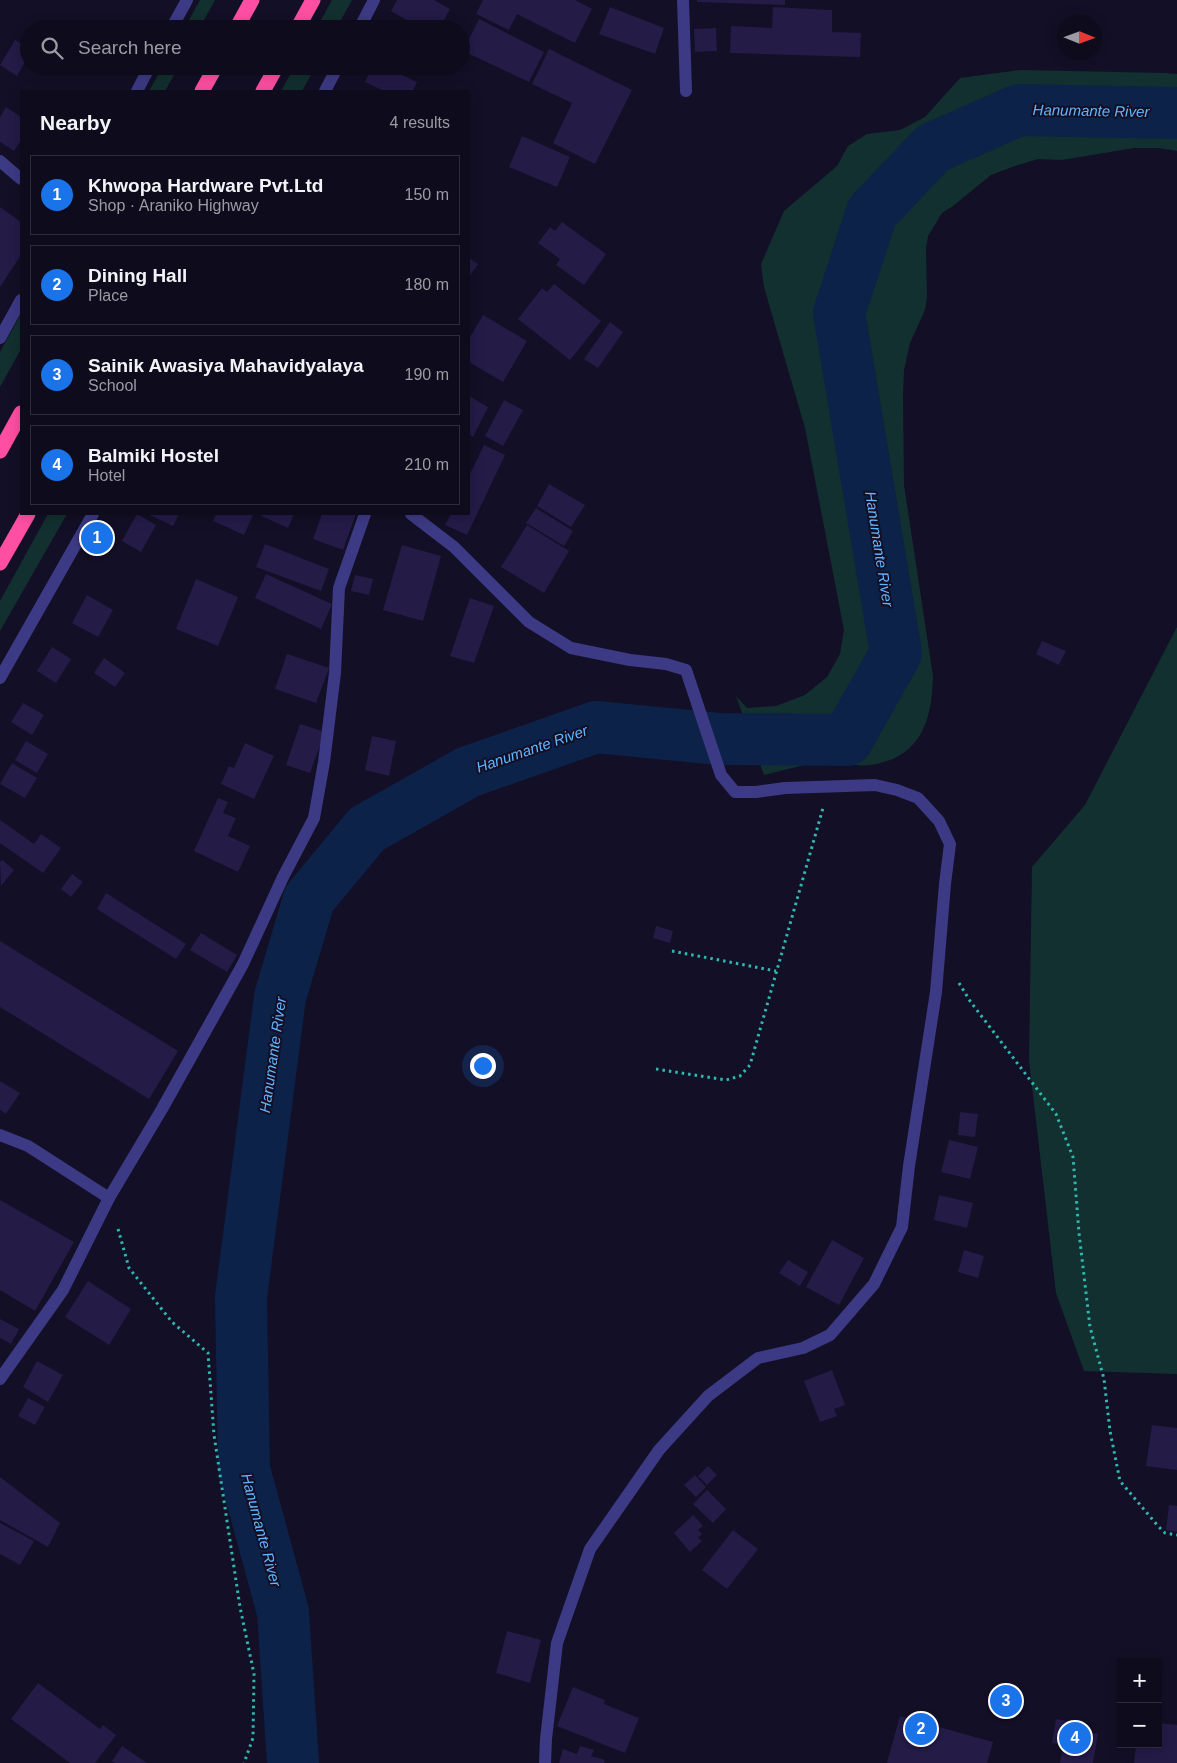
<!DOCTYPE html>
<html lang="en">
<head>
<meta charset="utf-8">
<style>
	body { margin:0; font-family:Helvetica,sans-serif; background:#171425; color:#f1f3f6 }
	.controls { position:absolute; right:15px; bottom:15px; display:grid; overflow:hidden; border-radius:0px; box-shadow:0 2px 12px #0003 }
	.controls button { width:45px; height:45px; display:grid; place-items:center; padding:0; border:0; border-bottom:1px solid #2e2b3b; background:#0e0b1c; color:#f1f3f6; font:25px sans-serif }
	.compass { position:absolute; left:1057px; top:15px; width:45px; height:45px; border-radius:50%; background:#0e0b1c; box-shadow:0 2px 12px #0003; rotate:91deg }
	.you { position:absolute; left:482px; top:1065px; width:18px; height:18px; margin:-12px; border:4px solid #fff; border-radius:50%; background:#1a73e8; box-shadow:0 0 0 8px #1a73e833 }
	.badge { display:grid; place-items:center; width:32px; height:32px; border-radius:50%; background:#1a73e8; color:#fff; font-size:16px; font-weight:700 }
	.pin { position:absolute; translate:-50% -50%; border:2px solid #fff; box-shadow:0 1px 5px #0006 }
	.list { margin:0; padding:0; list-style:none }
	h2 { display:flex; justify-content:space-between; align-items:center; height:65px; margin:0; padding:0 20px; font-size:21px }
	h2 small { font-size:16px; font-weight:400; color:#9b9ba3 }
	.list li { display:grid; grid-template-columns:32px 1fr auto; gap:15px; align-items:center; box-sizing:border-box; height:80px; margin:0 10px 10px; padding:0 10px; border:1px solid #2e2b3b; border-radius:0px }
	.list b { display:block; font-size:19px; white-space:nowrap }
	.list p { margin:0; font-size:16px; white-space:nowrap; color:#9b9ba3 }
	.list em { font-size:16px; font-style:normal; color:#9b9ba3 }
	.icon { flex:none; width:28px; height:28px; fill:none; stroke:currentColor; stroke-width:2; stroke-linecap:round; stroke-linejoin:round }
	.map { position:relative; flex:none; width:1177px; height:1763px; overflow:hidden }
	.search { position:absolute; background:#0e0b1c; box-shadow:0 2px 12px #0003; left:20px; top:20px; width:450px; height:55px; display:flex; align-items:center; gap:12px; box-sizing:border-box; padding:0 18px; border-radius:28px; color:#9b9ba3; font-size:19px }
	.panel { position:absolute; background:#0e0b1c; box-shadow:0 2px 12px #0003; left:20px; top:90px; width:450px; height:425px; border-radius:0px }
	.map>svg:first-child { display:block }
</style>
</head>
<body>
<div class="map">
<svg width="1177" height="1763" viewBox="0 0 1177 1763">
	<rect width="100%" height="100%" fill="#130f26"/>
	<g fill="#12302f">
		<polygon points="200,0 215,0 199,29 184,29"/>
		<polygon points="332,0 352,0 336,29 316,29"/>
		<polygon points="163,66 179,66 165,91 149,91"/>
		<polygon points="295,66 316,66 302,91 281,91"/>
		<path d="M1020,70L1165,73L1177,74V151L1159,148H1134L1062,160L1038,159L1015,166L991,175L953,206L942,213L928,236L926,248L927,297L925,310L910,343L904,370L903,397L904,485L933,676C932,721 921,758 870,765C857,767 844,762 832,762C809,762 786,770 764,775L736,696L747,708L776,706L805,695L827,677L840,654L844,630L805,428L764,287L761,264L784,211L837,166L848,146L867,134L900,130L925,117L960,78Z"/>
		<polygon points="21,314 21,349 0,387 0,352"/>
		<polygon points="48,514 67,514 0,631 0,601"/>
		<polygon points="1177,627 1177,1374 1084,1371 1056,1293 1029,1060 1032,867 1085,805"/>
	</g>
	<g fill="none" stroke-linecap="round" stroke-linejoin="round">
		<polyline stroke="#0c2248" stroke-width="52" points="293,1763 283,1612 244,1469 241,1297 280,997 309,899 367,829 468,772 596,727 719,739 847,740 896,653 839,313 872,212 933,148 1019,110 1177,113"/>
	</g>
	<g fill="#241b47">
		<polygon points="397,0 434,0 450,9 439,29 422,29 391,11"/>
		<polygon points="483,0 575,0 592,9 575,43 517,14 509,30 476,14"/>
		<polygon points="697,0 785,0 785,5 697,2"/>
		<polygon points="610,7 664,28 655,54 599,34"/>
		<polygon points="773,7 832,10 832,32 861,33 860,57 730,53 731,26 772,28"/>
		<polygon points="479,19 544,52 529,82 463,51"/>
		<polygon points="716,28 717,51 695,52 694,29"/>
		<polygon points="15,40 29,48 29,55 17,76 0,65"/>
		<polygon points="549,49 632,90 595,164 553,143 572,103 532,84"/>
		<polygon points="373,66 383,66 417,82 413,91 384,91 365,82"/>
		<polygon points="6,107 21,117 21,140 14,151 0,142 0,117"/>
		<polygon points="522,136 570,157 557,187 509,167"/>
		<polygon points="0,207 21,222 21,255 0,287"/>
		<polygon points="562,222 606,254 584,285 556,265 560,259 538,243 550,227 555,231"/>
		<polygon points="469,258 478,264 469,277"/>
		<polygon points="554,284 601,321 570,360 518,319 542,288 547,292"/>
		<polygon points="483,315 527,341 503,382 469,362 469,339"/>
		<polygon points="610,322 623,332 598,368 584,359"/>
		<polygon points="469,396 488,407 473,437 469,434"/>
		<polygon points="504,400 523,410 503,446 485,436"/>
		<polygon points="484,445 505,455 467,535 445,525 451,514 469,514 469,476"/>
		<polygon points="549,484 585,505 571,527 537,506"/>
		<polygon points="536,508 573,531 564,546 526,523"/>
		<polygon points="137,514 156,525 141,552 122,541"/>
		<polygon points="148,514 179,514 173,526"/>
		<polygon points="216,514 250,514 253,515 244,535 213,521"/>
		<polygon points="257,514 294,514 288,528"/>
		<polygon points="322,514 356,514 343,550 313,539"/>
		<polygon points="527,525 569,551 544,593 501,567"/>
		<polygon points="265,544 329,569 321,591 256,567"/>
		<polygon points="402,545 441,556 423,621 383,610"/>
		<polygon points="266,574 332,604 321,629 255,598"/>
		<polygon points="355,575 373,579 369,595 351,591"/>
		<polygon points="196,579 238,597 218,646 176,629"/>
		<polygon points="87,595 113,610 98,637 72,623"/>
		<polygon points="470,598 494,606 474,663 450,656"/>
		<polygon points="1042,641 1066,651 1059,665 1036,654"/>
		<polygon points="52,647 71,659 56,683 37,671"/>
		<polygon points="287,654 329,668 316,703 275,689"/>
		<polygon points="104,658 125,673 115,687 94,673"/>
		<polygon points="23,703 44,715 32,735 11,722"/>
		<polygon points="300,724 325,732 310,773 286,765"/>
		<polygon points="372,736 396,741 389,776 365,770"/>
		<polygon points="26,741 48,754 37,773 15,760"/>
		<polygon points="245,743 274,756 254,799 221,784 229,766 234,768"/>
		<polygon points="12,763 37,778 25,798 0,784"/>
		<polygon points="218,798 228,802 223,813 236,818 228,836 250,846 238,872 194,851"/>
		<polygon points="0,820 34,844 41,834 61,848 43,873 0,843"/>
		<polygon points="2,860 14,870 1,886 0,862"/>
		<polygon points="72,874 83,882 71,897 61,889"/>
		<polygon points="106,893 186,944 176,959 97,909"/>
		<polygon points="656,926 673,931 670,943 653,938"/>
		<polygon points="201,933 237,955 227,972 190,950"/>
		<polygon points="0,941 178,1051 149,1099 0,1007"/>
		<polygon points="0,1081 20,1093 6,1114 0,1110"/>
		<polygon points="960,1112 978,1114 975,1137 958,1135"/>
		<polygon points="949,1140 978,1147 970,1179 941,1172"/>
		<polygon points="939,1195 973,1203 967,1228 934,1220"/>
		<polygon points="0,1200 74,1242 35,1311 0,1290"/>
		<polygon points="832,1240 864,1258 839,1305 806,1287"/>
		<polygon points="964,1250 984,1256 978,1278 958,1272"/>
		<polygon points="788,1260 808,1272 800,1286 779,1273"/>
		<polygon points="88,1281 131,1309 109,1345 65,1317"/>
		<polygon points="0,1319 19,1329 11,1344 0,1338"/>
		<polygon points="37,1361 63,1375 48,1402 23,1387"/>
		<polygon points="832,1370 845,1405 834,1409 837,1416 820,1422 804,1381"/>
		<polygon points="28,1398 45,1407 35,1425 18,1416"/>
		<polygon points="1152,1425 1177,1428 1177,1470 1146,1466"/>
		<polygon points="708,1466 717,1475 707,1485 698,1476"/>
		<polygon points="695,1475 706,1487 696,1497 684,1485"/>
		<polygon points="0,1477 60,1523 48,1547 0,1520"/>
		<polygon points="707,1490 726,1509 713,1523 693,1504"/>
		<polygon points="1169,1505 1177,1506 1177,1532 1166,1530"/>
		<polygon points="693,1515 703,1526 698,1530 702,1534 698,1538 702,1541 690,1552 674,1533"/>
		<polygon points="0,1523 34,1541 20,1565 0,1554"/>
		<polygon points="733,1530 758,1549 727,1589 702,1570"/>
		<polygon points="507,1631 541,1640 530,1683 496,1673"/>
		<polygon points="38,1683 100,1729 103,1725 116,1735 95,1763 70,1763 11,1719"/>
		<polygon points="573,1687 605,1700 604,1704 639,1718 625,1753 557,1726"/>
		<polygon points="900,1716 993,1742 987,1763 887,1763"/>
		<polygon points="1056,1719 1083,1724 1081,1731 1098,1734 1093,1763 1060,1763 1063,1745 1052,1743"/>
		<polygon points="1158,1723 1177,1725 1177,1763 1134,1763 1136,1744 1158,1744"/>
		<polygon points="122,1746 147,1763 115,1763 112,1761"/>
		<polygon points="580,1746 594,1750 591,1756 605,1760 604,1763 559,1763 563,1749 577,1754"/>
	</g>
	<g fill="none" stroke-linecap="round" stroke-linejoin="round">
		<g stroke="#2fb8b0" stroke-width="3" stroke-dasharray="2.5 4" stroke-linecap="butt">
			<polyline points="672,951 776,971"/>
			<polyline points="959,983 970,1001 1056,1114 1073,1157 1079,1233 1090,1327 1104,1379 1110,1431 1120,1481 1158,1526 1165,1533 1177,1535"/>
			<polyline points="656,1069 726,1080 740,1076 750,1065 823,808"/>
			<polyline points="118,1229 129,1268 172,1322 208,1353 214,1435 240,1607 254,1674 253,1738 244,1763"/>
		</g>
		<g stroke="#3d3a85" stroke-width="12">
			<polyline points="171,29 187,0"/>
			<polyline points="359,29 374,0"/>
			<polyline points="137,91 150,66"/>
			<polyline points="325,91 338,66"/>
			<polyline points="0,338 21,300"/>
			<polyline points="0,678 93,514"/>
		</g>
		<g stroke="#3d3a85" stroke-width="12">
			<polyline points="683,0 686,91"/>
			<polyline points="0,161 21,179"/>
			<polyline points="411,514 454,547 529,622 571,648 630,660 666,664 686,670 721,775 735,792 756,792 785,788 875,785 897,790 918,798 939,821 950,844 945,884 936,992 909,1166 902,1227 874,1284 830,1335 803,1348 758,1358 708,1396 659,1450 590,1549 557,1643 546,1739 545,1763"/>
			<polyline points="0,1135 28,1146 109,1198"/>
			<polyline points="0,1379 63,1290 109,1198 162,1109 243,964 283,877 314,818 324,762 335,673 339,588 365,514"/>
		</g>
		<g stroke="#ff4fa3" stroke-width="15">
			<polyline points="236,29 252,0"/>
			<polyline points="297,29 313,0"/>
			<polyline points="202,91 216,66"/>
			<polyline points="263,91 277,66"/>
			<polyline points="0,451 21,413"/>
			<polyline points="0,563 28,514"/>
		</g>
	</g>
	<g text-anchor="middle" stroke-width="4" stroke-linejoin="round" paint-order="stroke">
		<g font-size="15" font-style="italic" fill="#62b6ff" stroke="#130f26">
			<text transform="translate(1091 111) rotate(1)" y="5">Hanumante River</text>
			<text transform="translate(879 549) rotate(81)" y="5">Hanumante River</text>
			<text transform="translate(532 749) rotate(-19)" y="5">Hanumante River</text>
			<text transform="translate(273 1055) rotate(-82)" y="5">Hanumante River</text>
			<text transform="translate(261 1530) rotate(75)" y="5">Hanumante River</text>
		</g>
	</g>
</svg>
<div class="controls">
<button>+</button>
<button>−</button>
</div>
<svg class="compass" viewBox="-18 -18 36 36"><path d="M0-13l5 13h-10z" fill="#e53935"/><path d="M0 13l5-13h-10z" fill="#9b9ba3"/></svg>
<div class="you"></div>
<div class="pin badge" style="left:97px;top:538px">1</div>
<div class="pin badge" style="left:921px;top:1729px">2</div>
<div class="pin badge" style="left:1006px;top:1701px">3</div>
<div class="pin badge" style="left:1075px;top:1738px">4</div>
<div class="search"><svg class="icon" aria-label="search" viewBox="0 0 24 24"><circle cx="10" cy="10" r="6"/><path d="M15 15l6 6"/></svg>Search here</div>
<section class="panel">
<h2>Nearby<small>4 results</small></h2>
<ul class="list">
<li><span class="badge">1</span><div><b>Khwopa Hardware Pvt.Ltd</b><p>Shop · Araniko Highway</p></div><em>150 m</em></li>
<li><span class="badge">2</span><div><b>Dining Hall</b><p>Place</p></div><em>180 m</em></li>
<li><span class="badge">3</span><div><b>Sainik Awasiya Mahavidyalaya</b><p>School</p></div><em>190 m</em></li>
<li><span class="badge">4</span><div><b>Balmiki Hostel</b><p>Hotel</p></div><em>210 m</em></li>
</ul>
</section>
</div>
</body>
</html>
